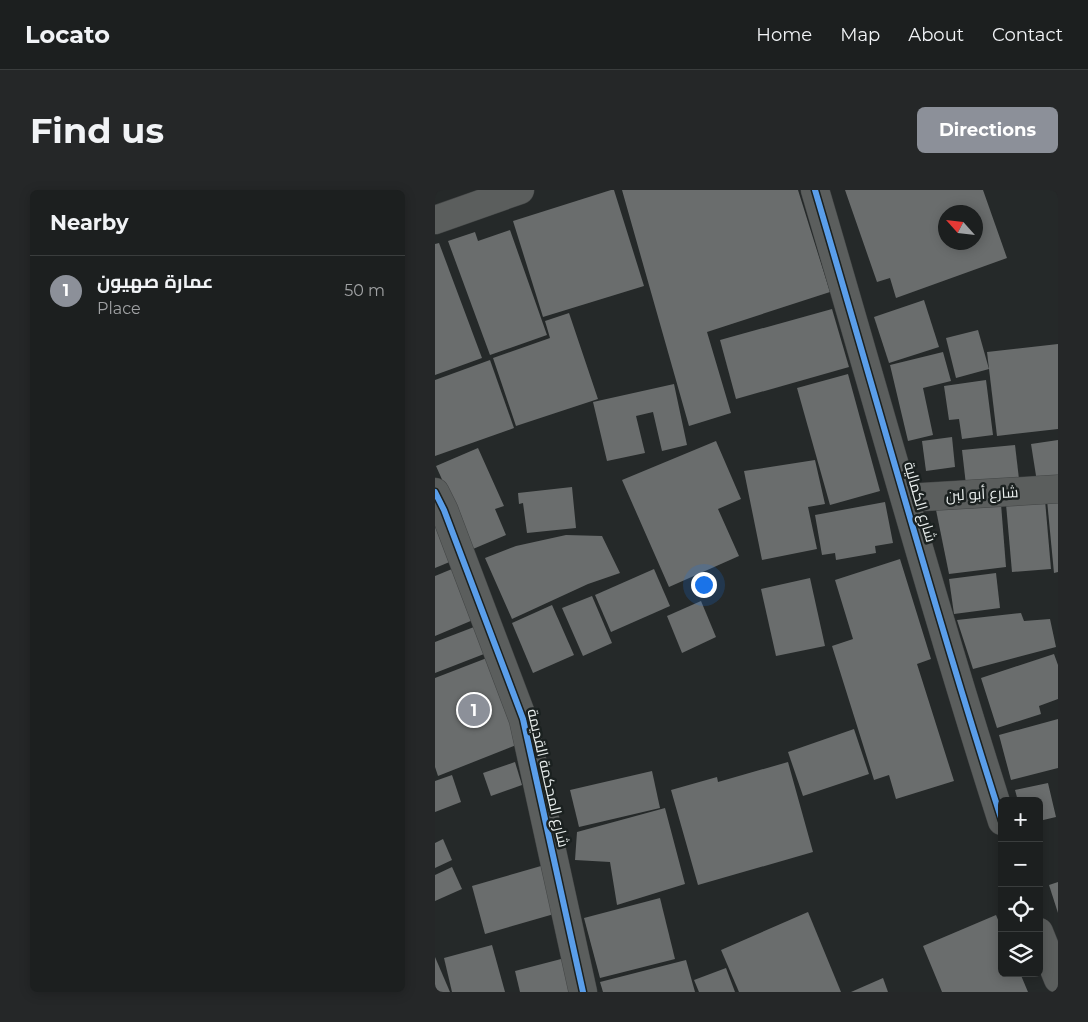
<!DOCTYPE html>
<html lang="en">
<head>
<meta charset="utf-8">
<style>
	body { margin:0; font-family:Montserrat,Cairo,sans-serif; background:#252728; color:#f1f3f6 }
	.controls { position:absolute; right:15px; bottom:15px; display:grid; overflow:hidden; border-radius:8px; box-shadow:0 2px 12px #0003 }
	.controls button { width:45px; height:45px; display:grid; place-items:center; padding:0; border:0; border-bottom:1px solid #3a3d3d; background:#1c1f1f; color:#f1f3f6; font:25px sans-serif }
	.compass { position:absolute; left:503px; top:15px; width:45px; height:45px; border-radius:50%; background:#1c1f1f; box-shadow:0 2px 12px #0003; rotate:297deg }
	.you { position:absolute; left:268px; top:394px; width:18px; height:18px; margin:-12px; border:4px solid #fff; border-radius:50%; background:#1a73e8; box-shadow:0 0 0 8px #1a73e833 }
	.badge { display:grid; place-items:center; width:32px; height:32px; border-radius:50%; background:#8c9099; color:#fff; font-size:16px; font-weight:700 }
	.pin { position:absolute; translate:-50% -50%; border:2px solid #fff; box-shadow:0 1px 5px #0006 }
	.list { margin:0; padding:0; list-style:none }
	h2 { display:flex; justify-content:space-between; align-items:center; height:65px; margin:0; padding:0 20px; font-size:21px }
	h2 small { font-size:16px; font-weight:400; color:#a0a2a4 }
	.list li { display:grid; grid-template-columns:32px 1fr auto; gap:15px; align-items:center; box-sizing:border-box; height:70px; padding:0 20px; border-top:1px solid #3a3d3d }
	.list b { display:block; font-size:19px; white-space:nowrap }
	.list p { margin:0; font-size:16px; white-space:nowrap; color:#a0a2a4 }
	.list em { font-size:16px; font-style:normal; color:#a0a2a4 }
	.icon { flex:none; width:28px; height:28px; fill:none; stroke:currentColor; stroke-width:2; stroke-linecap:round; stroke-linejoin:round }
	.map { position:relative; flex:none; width:623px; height:802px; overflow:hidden; border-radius:8px }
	header { display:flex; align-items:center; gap:30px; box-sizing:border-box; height:70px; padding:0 25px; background:#1c1f1f; border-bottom:1px solid #3a3d3d }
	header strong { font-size:24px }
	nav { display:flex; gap:28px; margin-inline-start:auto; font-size:18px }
	.intro { display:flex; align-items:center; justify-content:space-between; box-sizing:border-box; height:120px; padding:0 30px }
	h1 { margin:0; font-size:35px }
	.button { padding:12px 22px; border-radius:8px; background:#8c9099; color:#fff; font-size:18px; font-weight:700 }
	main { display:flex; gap:30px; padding:0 30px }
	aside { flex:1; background:#1c1f1f; border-radius:8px; box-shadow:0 2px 12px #0003 }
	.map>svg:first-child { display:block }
</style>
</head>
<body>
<header>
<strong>Locato</strong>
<nav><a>Home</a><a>Map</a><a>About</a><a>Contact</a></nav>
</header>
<div class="intro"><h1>Find us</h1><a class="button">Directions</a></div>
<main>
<aside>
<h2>Nearby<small></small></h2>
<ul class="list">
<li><span class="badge">1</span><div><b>عمارة صهيون</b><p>Place</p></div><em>50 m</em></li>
</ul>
</aside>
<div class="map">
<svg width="623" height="802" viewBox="0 0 623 802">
	<rect width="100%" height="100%" fill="#252929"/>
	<g fill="#6a6d6d" fill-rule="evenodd">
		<polygon points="176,0 179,0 209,96 108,127 78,31"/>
		<polygon points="187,0 363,0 395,102 272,142 296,223 254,236"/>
		<path d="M410,0H548L572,68L461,108L455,88L442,92ZM510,22H540V52H510Z"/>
		<polygon points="75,40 112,145 55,165 13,51 40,42 43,51"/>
		<polygon points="4,53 47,168 0,185 0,54"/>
		<polygon points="489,110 504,157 454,173 439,127"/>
		<polygon points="397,119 414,177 301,209 285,150"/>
		<polygon points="134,123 163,209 81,236 58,168 115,148 110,131"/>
		<polygon points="543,140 554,179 521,188 511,148"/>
		<polygon points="623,154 623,239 562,246 552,162"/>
		<polygon points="508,162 516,191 488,198 498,245 473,251 455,175"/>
		<polygon points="55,170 79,238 0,266 0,190"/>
		<polygon points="413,184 445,301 395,315 362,198"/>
		<polygon points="551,190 558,245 527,249 524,229 514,230 509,196"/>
		<polygon points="239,194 252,255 227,261 218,222 201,226 210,263 172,271 158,212"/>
		<polygon points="517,247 520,277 491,281 487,251"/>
		<polygon points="623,250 623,289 602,292 596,254"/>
		<polygon points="281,251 306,309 283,319 304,366 234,397 187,290"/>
		<polygon points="580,255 584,289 531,295 527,260"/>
		<polygon points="43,258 69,316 60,319 71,345 38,359 1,276"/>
		<polygon points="380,270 390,314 373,317 382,359 327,370 309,281"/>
		<polygon points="137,297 141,338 92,343 88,313 84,314 83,303"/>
		<polygon points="623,309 623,382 619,383 612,310"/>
		<polygon points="610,310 616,379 577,382 571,314"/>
		<polygon points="450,312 458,353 440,356 441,363 401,370 400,363 387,365 380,325"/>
		<polygon points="566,314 571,377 514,384 501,320"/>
		<polygon points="0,330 17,371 0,378"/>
		<polygon points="131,345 167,346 185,383 153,394 77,429 50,368 81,356"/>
		<polygon points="465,369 496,469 482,474 519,591 461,609 454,585 439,590 397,456 418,449 400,390"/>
		<polygon points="17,379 38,430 0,446 0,386"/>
		<polygon points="219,379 235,416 176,442 160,405"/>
		<polygon points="561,383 565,418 519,424 514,389"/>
		<polygon points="375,388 390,456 341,466 326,399"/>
		<polygon points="157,406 177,453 148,466 127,418"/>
		<polygon points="266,411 281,447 247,463 232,426"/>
		<polygon points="117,415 139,465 98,483 77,433"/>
		<polygon points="586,423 589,431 615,429 621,457 538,479 522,430"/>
		<polygon points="39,437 49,464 0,483 0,452"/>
		<polygon points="619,464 623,475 623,509 604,516 606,524 562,538 546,488"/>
		<polygon points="57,466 89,552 3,586 0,577 0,488"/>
		<polygon points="623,529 623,578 576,590 564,545"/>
		<polygon points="419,539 434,584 368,606 353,562"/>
		<polygon points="80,572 87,595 56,606 48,583"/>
		<polygon points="353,572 378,662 263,695 236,600 282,587 283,592"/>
		<polygon points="217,581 225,618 144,637 135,600"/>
		<polygon points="17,585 26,612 0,622 0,591"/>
		<polygon points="613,593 621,627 604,631 604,611 583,611 580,600"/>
		<polygon points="230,618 250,694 182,715 175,672 140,670 142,642"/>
		<polygon points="8,649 17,670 0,678 0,653"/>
		<polygon points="106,676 119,724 50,744 37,696"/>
		<polygon points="17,677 27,699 0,711 0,685"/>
		<polygon points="623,692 623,723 614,695"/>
		<polygon points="225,708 240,769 165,788 149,728"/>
		<polygon points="373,722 406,802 304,802 286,760"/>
		<polygon points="561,725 567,739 567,783 585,783 593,802 507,802 488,756"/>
		<polygon points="57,755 70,802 17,802 9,768"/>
		<polygon points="0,767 15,802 0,802"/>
		<polygon points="130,768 139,802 85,802 80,781"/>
		<polygon points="251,770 260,802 168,802 165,792"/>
		<polygon points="291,778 300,802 264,802 259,790"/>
		<polygon points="448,788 453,802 416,802"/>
	</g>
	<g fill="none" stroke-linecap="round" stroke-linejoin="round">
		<g stroke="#434646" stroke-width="29">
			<g id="minor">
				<path d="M380,0C442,210 500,422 567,631"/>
				<polyline points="0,302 9,320 88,529 148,802"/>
				<polyline points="471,308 623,299"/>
				<polyline points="604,742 623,789"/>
			</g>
		</g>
		<g stroke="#434646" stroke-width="29">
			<polyline id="secondary" points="0,30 85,0"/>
		</g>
		<use href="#minor" stroke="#5b5e5d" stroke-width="28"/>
		<use href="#secondary" stroke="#5b5e5d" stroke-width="28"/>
		<g stroke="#1b2120" stroke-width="9">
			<g id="cycleway">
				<path d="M380,0C442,210 500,422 567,631"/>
				<polyline points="0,302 9,320 88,529 148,802"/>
			</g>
		</g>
		<use href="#cycleway" stroke="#5a9eea" stroke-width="6"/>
	</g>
	<g text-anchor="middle" stroke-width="5" stroke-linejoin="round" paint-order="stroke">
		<g font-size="15" fill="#eaefee" stroke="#1b2120">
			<text transform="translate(547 304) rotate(-3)" y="5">شارع أبو لبن</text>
			<text transform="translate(485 312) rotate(74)" y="5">شارع الكمالية</text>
			<text transform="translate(113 588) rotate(77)" y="5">شارع المحكمة القديمة</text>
		</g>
	</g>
</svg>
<div class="controls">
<button>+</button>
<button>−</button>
<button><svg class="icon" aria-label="locate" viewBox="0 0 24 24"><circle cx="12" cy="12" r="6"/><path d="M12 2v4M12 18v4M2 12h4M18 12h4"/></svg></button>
<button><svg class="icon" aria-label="layers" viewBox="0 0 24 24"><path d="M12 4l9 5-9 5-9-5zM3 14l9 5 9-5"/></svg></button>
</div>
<svg class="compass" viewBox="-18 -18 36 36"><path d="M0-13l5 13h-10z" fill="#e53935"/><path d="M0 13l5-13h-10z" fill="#a0a2a4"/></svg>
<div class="you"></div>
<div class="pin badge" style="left:39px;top:520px">1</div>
</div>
</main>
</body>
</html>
